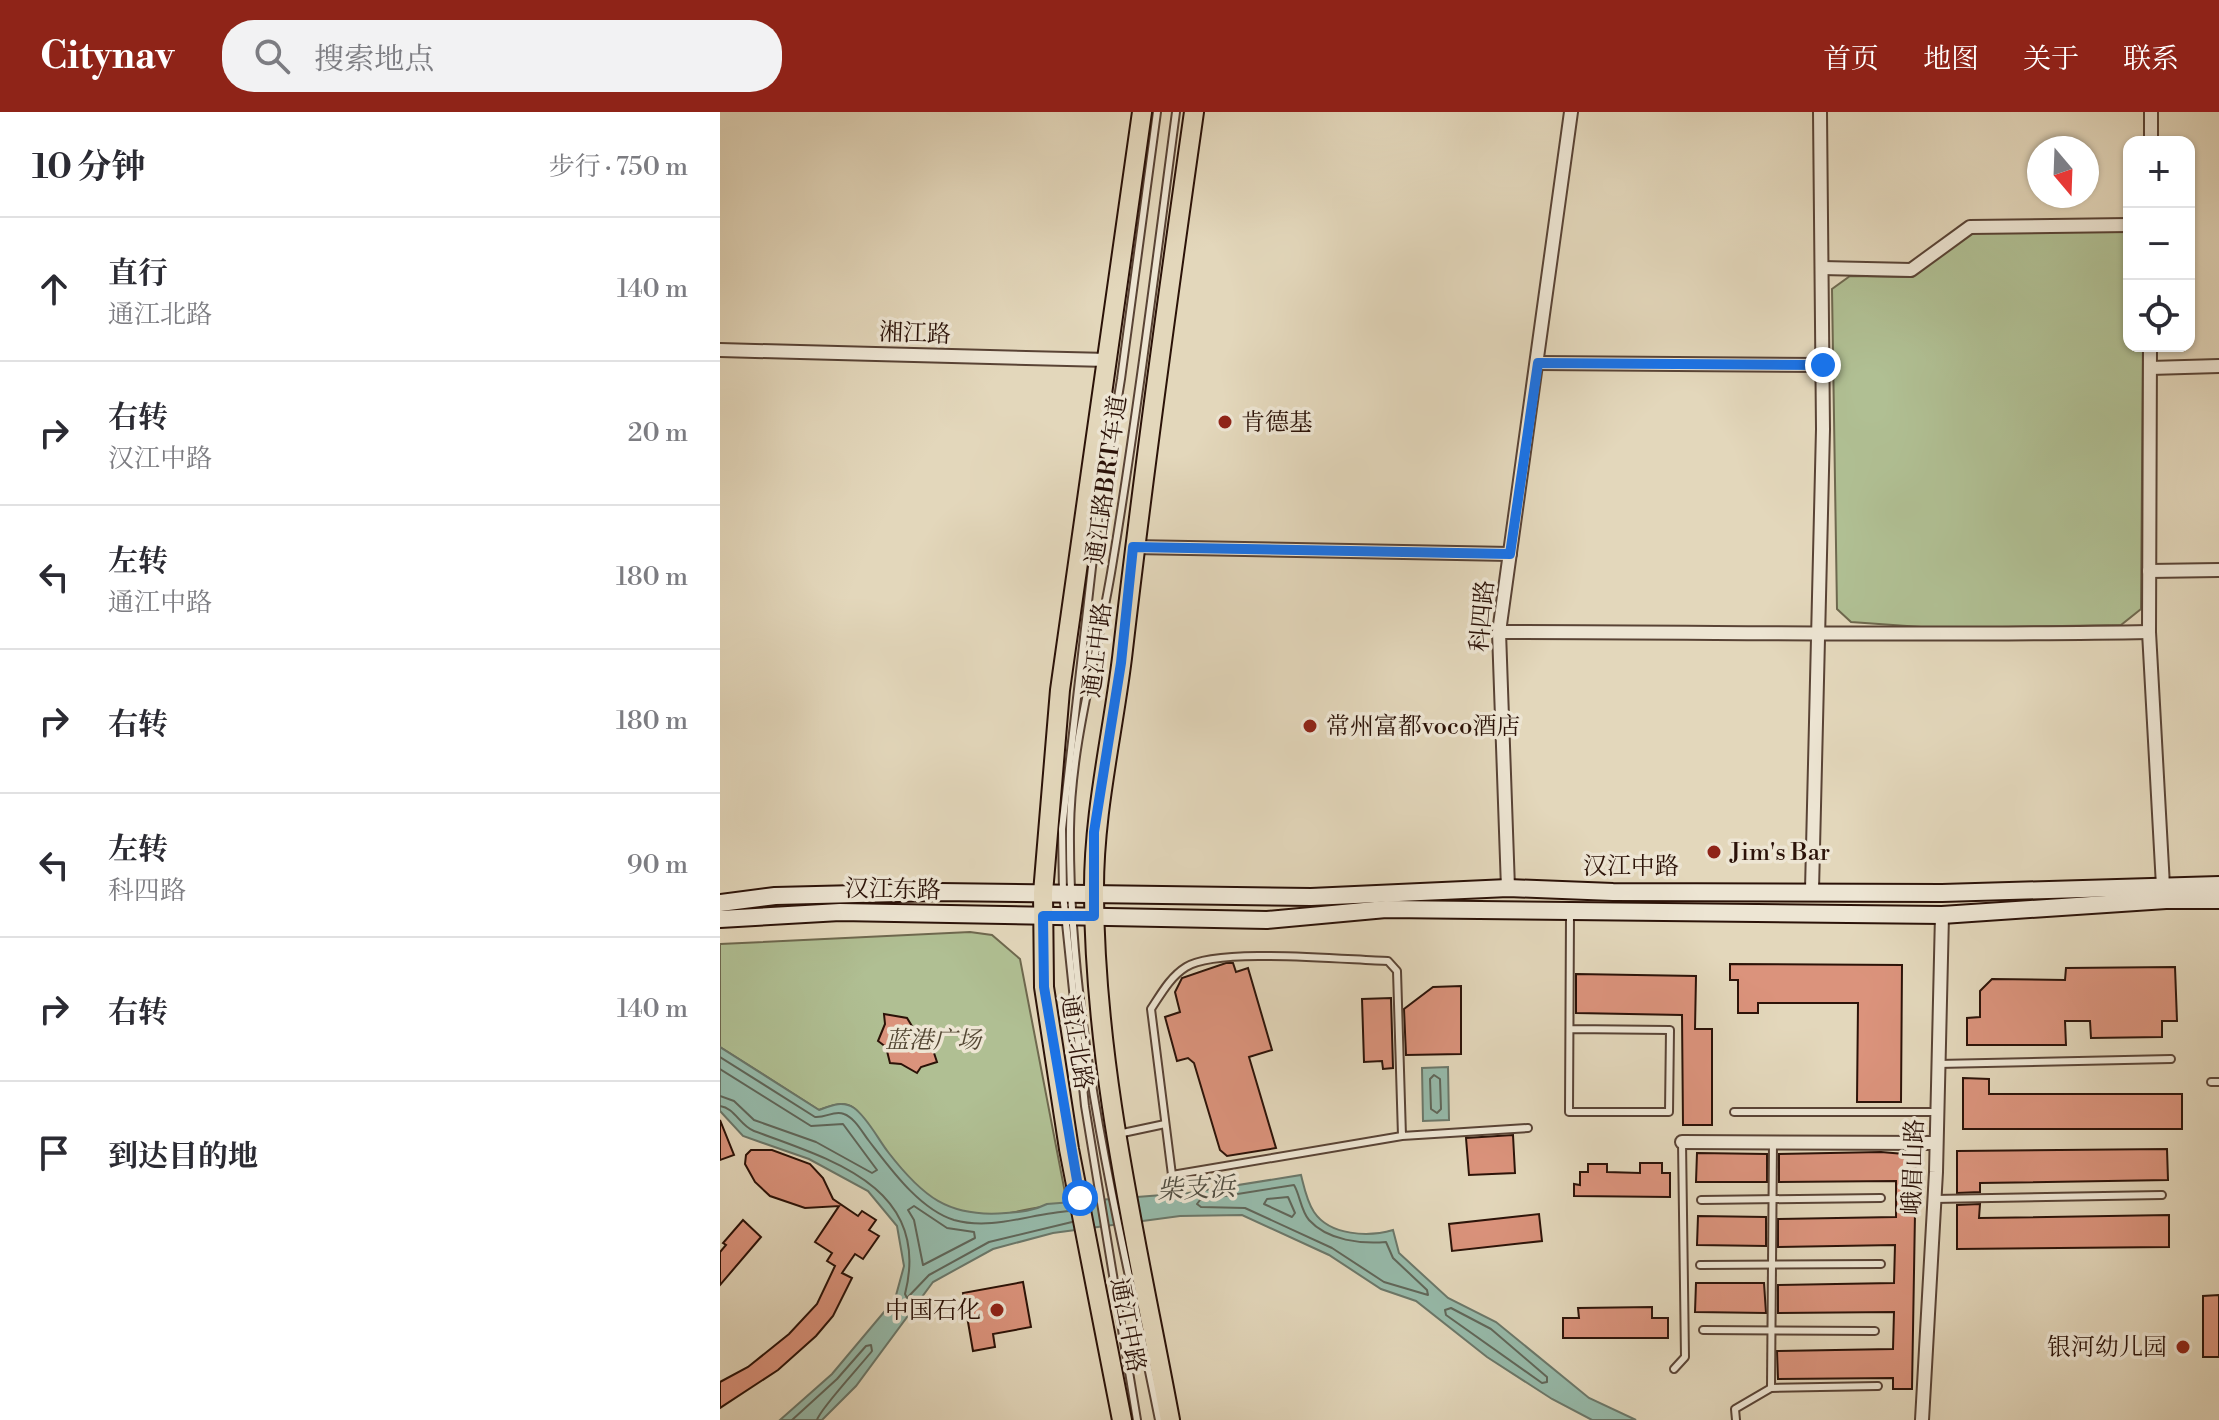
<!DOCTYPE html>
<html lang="zh">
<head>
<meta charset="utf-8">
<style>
	body { margin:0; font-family:"Libre Bodoni","Noto Serif SC",serif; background:#f2f2f3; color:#2b2b33 }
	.controls { position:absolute; right:24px; top:24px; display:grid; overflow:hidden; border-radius:16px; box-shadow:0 2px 6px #0004 }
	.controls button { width:72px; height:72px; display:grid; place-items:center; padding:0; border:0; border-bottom:2px solid #e1e1e2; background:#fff; color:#2b2b33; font:40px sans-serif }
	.compass { position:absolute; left:1307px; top:24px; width:72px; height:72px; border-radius:50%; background:#fff; box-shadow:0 2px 6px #0004; rotate:161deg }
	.stop { position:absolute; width:24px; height:24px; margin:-18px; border:6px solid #1a73e8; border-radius:50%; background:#fff }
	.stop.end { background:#1a73e8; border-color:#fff; box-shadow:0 2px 8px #0008 }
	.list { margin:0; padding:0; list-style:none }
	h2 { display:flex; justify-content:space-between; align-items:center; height:104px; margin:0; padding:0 32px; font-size:34px }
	h2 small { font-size:26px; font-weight:400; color:#7c7c81 }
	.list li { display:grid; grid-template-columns:52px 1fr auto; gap:24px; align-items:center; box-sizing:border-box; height:144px; padding:0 32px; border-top:2px solid #e1e1e2 }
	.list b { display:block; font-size:30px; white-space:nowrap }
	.list p { margin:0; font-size:26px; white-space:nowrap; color:#7c7c81 }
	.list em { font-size:26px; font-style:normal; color:#7c7c81 }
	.icon { flex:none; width:44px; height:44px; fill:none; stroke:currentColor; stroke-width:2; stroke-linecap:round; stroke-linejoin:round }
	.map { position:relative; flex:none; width:1499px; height:1308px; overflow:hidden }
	header { display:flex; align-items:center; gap:48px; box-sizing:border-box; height:112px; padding:0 40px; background:#8f2418; color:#fff }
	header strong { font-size:38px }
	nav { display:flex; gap:44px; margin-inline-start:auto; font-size:28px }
	.search { width:560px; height:72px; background:#f2f2f3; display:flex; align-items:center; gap:20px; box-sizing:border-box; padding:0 28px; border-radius:32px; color:#7c7c81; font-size:30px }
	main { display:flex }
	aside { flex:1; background:#fff }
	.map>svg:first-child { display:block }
</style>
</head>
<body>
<header>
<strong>Citynav</strong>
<div class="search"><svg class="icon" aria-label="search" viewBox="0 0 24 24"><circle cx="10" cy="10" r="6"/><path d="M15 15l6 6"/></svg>搜索地点</div>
<nav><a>首页</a><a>地图</a><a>关于</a><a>联系</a></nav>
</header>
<main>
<aside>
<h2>10 分钟<small>步行 · 750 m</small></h2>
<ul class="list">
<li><svg class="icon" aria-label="ahead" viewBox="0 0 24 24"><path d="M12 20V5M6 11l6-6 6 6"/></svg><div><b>直行</b><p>通江北路</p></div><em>140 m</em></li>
<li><svg class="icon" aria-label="right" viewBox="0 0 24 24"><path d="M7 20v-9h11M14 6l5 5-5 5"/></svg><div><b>右转</b><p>汉江中路</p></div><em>20 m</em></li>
<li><svg class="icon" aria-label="left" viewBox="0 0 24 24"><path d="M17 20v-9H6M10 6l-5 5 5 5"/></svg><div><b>左转</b><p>通江中路</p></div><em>180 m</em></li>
<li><svg class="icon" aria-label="right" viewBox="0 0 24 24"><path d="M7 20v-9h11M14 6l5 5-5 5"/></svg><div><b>右转</b></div><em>180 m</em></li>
<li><svg class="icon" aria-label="left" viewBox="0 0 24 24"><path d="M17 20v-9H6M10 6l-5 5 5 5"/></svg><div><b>左转</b><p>科四路</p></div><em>90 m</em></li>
<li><svg class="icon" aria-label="right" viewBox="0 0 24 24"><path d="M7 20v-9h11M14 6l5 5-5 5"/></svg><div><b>右转</b></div><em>140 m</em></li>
<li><svg class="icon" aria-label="arrive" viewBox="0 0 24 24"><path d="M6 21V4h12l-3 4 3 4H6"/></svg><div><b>到达目的地</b></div></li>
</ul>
</aside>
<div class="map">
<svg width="1499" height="1308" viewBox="0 0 1499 1308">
	<rect width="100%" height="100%" fill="#e3d7bb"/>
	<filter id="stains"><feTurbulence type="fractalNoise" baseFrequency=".0025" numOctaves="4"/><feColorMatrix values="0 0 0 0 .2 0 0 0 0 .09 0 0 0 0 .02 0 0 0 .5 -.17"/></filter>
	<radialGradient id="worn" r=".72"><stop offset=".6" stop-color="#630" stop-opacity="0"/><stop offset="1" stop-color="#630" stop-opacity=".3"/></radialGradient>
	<g fill="#b0bf93" stroke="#6e684e" stroke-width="2">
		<polygon points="1409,118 1409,234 1423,234 1421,497 1401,513 1215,516 1131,510 1117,497 1112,177 1130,164 1192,165 1252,121"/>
		<path d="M250,820L272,823L300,847L347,1091C311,1094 275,1110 238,1100C202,1091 174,1048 153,1021C148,1014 141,1001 134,996C122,988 111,994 99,998L0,935V832Z"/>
	</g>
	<g fill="#96baaa" stroke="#6b7769" stroke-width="2">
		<path d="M0,935L99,998C110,994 122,988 134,996C147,1005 158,1027 168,1040C202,1084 228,1106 286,1101C301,1100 313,1099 327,1092L468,1081L581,1063C584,1075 587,1090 594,1100C610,1124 649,1125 673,1118L679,1141L728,1186L776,1210L869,1286L916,1308H872L832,1287L767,1245L696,1189L661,1177L609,1143L522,1103L460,1104L333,1121L273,1137L213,1170L136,1274L102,1308H60L112,1262L175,1187L184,1154L177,1114L148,1079L89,1047L23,1024L0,999Z"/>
		<polygon points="728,955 729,1008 703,1009 702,956"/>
	</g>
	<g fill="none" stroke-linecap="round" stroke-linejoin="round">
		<g stroke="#606659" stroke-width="2">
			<path d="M0,945L95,1005C106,1006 114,998 124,1002C135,1006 142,1020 149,1029C170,1056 199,1097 234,1108C273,1119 312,1101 350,1099"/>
			<polyline points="0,957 91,1014 123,1012 157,1058 152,1061 96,1030 34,1008 14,989 0,984"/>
			<polygon points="714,963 720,967 721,997 717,1001 711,997 710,967"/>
			<path d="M0,994C15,996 20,1014 34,1019C113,1048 212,1076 185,1182L187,1186L209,1163L269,1130L352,1110"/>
			<path d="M574,1073C580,1083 581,1099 589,1108C608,1129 642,1132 666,1130L673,1146L707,1178L708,1183L664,1170L612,1136L525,1096L481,1095L477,1092L480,1088Z"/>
			<polygon points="568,1085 575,1101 572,1105 544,1092 547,1087"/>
			<polygon points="194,1094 227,1116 254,1120 255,1126 203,1153 194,1108 188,1098"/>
			<polygon points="731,1196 771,1217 827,1265 827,1270 822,1271 726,1203 725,1198"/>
			<path d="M72,1308L117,1267L146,1234L151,1233L152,1239C142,1252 99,1298 97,1308"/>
		</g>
	</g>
	<g fill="#db937c" stroke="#2b1208" stroke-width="2">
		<polygon points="506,851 513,851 516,860 528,856 552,938 529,945 556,1036 507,1044 500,1038 474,951 468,946 457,949 445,905 460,900 455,880 462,866"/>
		<polygon points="1010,852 1182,853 1181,990 1137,990 1138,891 1038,891 1038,901 1018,901 1018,868 1010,868"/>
		<polygon points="1455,855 1457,909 1442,909 1442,925 1371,926 1370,909 1345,909 1346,933 1247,933 1247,906 1260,905 1260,879 1272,867 1345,868 1346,856"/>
		<polygon points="856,862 976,864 975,917 992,917 992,1013 963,1013 962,903 856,901"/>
		<polygon points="741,874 741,942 686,943 684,897 713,875"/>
		<polygon points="671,886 673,956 663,957 662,949 644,950 642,887"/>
		<polygon points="164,902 187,906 195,919 210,929 217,950 201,955 197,961 181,952 170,951 166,935 158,929 165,912"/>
		<polygon points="1243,966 1269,967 1269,982 1462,982 1462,1017 1243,1017"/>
		<polygon points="0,1008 14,1043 0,1048"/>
		<polygon points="793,1023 795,1061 749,1063 746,1026"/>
		<polygon points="1447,1037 1448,1068 1260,1071 1260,1080 1237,1081 1237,1039"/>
		<polygon points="31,1038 52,1038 90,1052 103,1066 113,1087 138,1104 142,1099 156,1108 149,1118 159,1124 143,1147 135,1142 122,1161 132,1166 113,1204 96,1224 58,1258 0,1296 0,1270 28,1255 69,1222 97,1192 115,1154 107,1149 112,1141 95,1130 119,1094 85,1096 50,1084 35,1070 25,1052 26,1043"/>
		<polygon points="1161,1040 1196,1043 1192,1277 1173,1277 1173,1266 1058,1267 1057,1239 1173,1237 1174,1200 1058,1201 1058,1173 1174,1171 1175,1133 1058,1135 1058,1107 1176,1105 1176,1069 1059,1070 1059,1042"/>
		<polygon points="977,1041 1047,1042 1047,1070 976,1070"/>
		<polygon points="920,1051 942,1051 942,1061 950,1061 950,1085 854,1084 854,1072 860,1073 860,1060 868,1060 868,1052 887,1052 887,1060 920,1061"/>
		<polygon points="1260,1092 1259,1106 1449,1103 1449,1135 1237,1137 1237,1093"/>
		<polygon points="819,1102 822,1129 732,1139 729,1112"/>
		<polygon points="978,1104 1046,1105 1046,1134 977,1133"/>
		<polygon points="23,1108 41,1125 0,1173 0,1140 6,1133 3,1131"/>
		<polygon points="303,1170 311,1215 273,1222 275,1235 253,1239 243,1181"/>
		<polygon points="976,1171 1044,1171 1046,1201 975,1200"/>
		<polygon points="1499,1183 1499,1245 1483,1245 1483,1184"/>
		<polygon points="932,1195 932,1206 948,1206 948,1226 843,1226 843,1206 859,1206 858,1196"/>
	</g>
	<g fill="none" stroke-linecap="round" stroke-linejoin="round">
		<g stroke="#594335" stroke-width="10">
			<g id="service">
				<polyline points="378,385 380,357"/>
				<polyline points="850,803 849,1000 949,1000 950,918 850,917"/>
				<polyline points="1218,952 1451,947"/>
				<polyline points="1491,970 1499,970"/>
				<polyline points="1014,1000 1217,1000"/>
				<polyline points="398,1022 445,1012"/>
				<path d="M682,1024L677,859L668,849C627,848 496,835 466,855C450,865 441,882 431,897L452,1063L682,1024L808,1016"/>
				<polyline points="1214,1087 1442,1083"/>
				<polyline points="981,1088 1161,1086"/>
				<polyline points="980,1153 1161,1152"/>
				<polyline points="983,1218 1155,1219"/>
				<polyline points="954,1257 965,1245 962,1030"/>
				<polyline points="1051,1276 1053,1030"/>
				<polyline points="417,1308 365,994 343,782 342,717 375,429 401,267 437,0"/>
				<path d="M439,1308C400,1113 348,917 350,717C351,630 378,541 392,455C417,304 436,151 456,0"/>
				<polyline points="1016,1308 1015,1297 1051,1276 1158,1274"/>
			</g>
		</g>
		<g stroke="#594335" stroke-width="16">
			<g id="minor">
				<polyline points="1431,30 1431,0"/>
				<polyline points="1102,156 1191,158 1250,115 1409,113"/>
				<polyline points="1430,234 1429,520 1443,774"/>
				<polyline points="0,238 388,248"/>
				<polyline points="818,251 1103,253"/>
				<polyline points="1430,256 1499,254"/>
				<polyline points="413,435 790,442"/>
				<polyline points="1429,459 1499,458"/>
				<path d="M779,520C996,520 1212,524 1429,520"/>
				<polyline points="788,776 779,520 851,0"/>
				<polyline points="1092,778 1103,317 1100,0"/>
				<polyline points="962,1030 1216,1031"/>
				<polyline points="1202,1308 1216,1060 1222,803"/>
			</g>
		</g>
		<g stroke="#2b1208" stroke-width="20">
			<g id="secondary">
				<polyline points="0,791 55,784 219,780 591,785 788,776 893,780 1222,781 1499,773"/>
				<polyline points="0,807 120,800 547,808 666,797 1222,803 1446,788 1499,788"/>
			</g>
		</g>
		<g stroke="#2b1208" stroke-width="22">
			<g id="primary">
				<polyline points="402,1308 349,1037 324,875 323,781 340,578 422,0"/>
				<path d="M450,1308C418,1135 375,960 374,783C373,703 392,626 402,546C423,364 448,182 474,0"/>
			</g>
		</g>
		<use href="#service" stroke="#ede5d3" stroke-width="6"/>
		<use href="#minor" stroke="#ede5d3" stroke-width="12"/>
		<use href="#secondary" stroke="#ede5d3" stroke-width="16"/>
		<use href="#primary" stroke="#e3d7bb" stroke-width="18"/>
	</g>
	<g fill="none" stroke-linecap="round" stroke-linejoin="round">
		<polyline stroke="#1a73e8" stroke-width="10" points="360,1086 324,875 323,804 374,804 374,720 401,551 413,435 790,442 818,251 1103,253"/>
	</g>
	<g fill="#8f2418" stroke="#ede5d3" stroke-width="3">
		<circle cx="505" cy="310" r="8"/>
		<circle cx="590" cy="614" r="8"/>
		<circle cx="994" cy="740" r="8"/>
		<circle cx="277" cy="1198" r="8"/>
		<circle cx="1463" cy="1235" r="8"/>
	</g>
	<g text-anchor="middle" stroke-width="7" stroke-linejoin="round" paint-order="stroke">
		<g font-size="24" fill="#2b1208" stroke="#ede5d3">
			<text transform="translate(195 221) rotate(2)" y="8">湘江路</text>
			<text transform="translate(386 368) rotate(-82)" y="8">通江路BRT车道</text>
			<text transform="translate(762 504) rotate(-85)" y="8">科四路</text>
			<text transform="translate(377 538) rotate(-83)" y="8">通江中路</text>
			<text x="911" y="762">汉江中路</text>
			<text transform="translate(173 777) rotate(1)" y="8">汉江东路</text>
			<text transform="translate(357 930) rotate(81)" y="8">通江北路</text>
			<text transform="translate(1193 1055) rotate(-88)" y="8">峨眉山路</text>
			<text transform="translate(408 1213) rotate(79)" y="8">通江中路</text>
		</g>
		<g font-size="24" fill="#2b1208" stroke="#ede5d3" text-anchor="start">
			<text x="521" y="318">肯德基</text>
			<text x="606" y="622">常州富都voco酒店</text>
			<text x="1010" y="748">Jim's Bar</text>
			<text x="261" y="1206" text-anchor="end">中国石化</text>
			<text x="1447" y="1243" text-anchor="end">银河幼儿园</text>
		</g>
		<g font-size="24" font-style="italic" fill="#534632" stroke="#ede5d3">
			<text x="213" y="936">蓝港广场</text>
		</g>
		<g font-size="26" font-style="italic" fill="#504d41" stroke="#ede5d3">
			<text transform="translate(476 1076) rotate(-3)" y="9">柴支浜</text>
		</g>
	</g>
	<rect width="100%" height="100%" filter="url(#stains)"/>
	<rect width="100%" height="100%" fill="url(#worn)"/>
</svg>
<div class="controls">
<button>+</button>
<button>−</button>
<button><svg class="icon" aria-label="locate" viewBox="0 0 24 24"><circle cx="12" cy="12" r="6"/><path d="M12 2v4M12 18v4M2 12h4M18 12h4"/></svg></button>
</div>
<svg class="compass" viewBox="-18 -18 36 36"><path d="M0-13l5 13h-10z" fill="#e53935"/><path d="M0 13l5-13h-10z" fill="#7c7c81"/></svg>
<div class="stop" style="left:360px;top:1086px"></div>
<div class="stop end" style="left:1103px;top:253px"></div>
</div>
</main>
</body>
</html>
